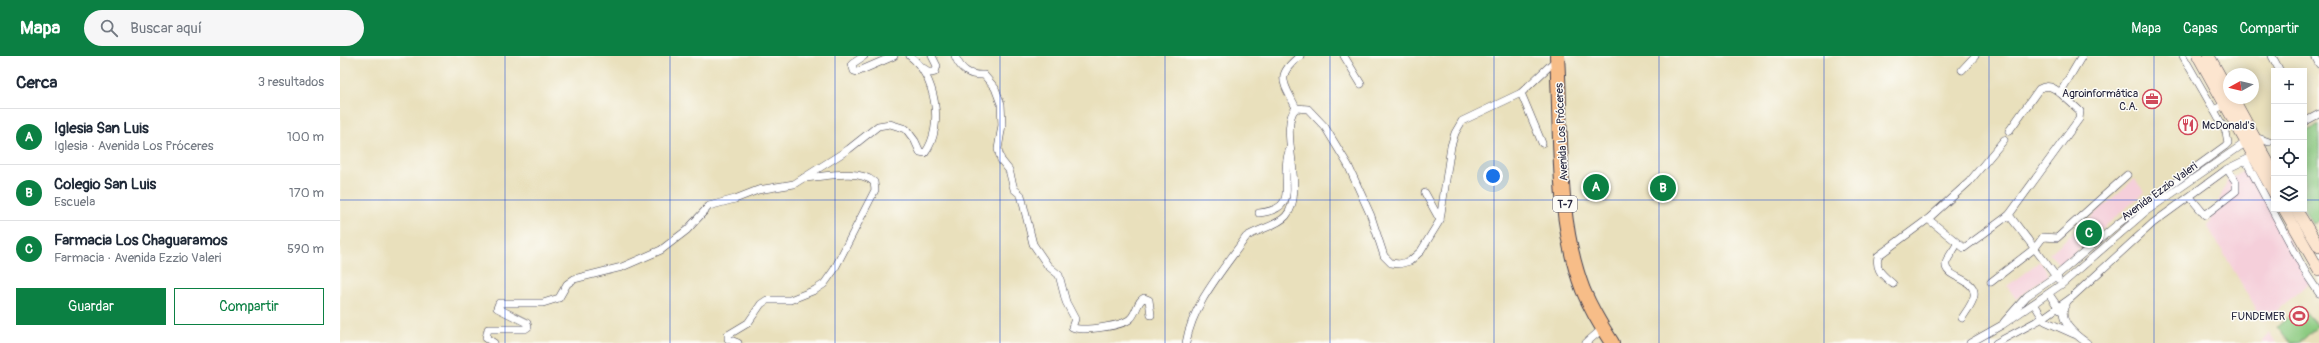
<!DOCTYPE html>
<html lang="es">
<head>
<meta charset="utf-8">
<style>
	body { margin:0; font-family:Pangolin,sans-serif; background:#f6f6f7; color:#1f2937 }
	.controls { position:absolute; right:12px; top:12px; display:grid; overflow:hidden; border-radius:0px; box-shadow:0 2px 10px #0003 }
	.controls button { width:36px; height:36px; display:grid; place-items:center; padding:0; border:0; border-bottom:1px solid #e0e1e3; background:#fff; color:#1f2937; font:20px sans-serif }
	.compass { position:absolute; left:1883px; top:12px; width:36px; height:36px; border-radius:50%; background:#fff; box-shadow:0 2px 10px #0003; rotate:262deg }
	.you { position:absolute; left:1153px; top:120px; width:14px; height:14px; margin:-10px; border:3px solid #fff; border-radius:50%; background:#1a73e8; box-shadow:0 0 0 6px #1a73e833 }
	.badge { display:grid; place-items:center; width:26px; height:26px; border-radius:50%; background:#0b8043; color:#fff; font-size:13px; font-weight:700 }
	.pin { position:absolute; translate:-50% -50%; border:2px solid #fff; box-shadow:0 1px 4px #0006 }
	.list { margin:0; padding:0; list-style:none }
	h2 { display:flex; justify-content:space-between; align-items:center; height:52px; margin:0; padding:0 16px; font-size:17px }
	h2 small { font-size:13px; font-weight:400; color:#747a83 }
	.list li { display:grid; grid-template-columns:26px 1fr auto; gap:12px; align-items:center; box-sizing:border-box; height:56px; padding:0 16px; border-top:1px solid #e0e1e3 }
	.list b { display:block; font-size:15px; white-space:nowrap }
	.list p { margin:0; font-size:13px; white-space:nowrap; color:#747a83 }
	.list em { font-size:13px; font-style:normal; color:#747a83 }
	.actions { display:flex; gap:8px; padding:12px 16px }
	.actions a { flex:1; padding:9px 0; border:1px solid #0b8043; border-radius:0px; text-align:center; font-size:14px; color:#0b8043 }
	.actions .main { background:#0b8043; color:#fff }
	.icon { flex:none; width:22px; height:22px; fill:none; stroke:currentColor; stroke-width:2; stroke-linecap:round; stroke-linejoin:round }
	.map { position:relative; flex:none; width:1979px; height:287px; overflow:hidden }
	header { display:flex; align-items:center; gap:24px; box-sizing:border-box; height:56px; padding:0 20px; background:#0b8043; color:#fff }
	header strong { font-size:19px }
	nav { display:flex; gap:22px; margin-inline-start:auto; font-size:14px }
	.search { width:280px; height:36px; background:#f6f6f7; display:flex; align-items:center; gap:10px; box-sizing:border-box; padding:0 14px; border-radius:22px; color:#747a83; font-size:15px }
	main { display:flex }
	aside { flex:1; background:#fff }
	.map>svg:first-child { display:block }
</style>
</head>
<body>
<header>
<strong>Mapa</strong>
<div class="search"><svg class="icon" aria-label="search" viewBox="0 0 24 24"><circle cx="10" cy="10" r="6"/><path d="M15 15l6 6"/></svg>Buscar aquí</div>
<nav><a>Mapa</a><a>Capas</a><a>Compartir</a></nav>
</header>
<main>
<aside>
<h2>Cerca<small>3 resultados</small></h2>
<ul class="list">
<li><span class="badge">A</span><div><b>Iglesia San Luis</b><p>Iglesia · Avenida Los Próceres</p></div><em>100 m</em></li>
<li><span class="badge">B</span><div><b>Colegio San Luis</b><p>Escuela</p></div><em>170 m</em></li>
<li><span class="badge">C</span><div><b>Farmacia Los Chaguaramos</b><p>Farmacia · Avenida Ezzio Valeri</p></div><em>590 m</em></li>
</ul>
<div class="actions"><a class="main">Guardar</a><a>Compartir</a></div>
</aside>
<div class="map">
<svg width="1979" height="287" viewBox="0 0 1979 287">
	<rect width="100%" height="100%" fill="#fdfcf7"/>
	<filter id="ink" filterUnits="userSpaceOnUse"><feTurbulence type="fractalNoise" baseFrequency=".025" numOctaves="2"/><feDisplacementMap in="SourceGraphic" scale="8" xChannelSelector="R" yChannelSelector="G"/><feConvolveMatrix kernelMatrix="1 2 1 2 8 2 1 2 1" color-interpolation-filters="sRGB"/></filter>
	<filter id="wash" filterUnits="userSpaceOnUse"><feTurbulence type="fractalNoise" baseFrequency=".012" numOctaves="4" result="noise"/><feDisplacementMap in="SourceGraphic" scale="16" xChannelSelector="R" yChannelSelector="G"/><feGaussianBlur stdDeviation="0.9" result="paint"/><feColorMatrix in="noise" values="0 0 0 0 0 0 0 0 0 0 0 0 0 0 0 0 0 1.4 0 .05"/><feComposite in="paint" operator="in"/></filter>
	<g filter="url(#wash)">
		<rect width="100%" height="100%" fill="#e9e0bc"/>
		<g fill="#f5cfda">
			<polygon points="1907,112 1972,224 1924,266 1868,171 1887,125"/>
			<polygon points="1794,123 1805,136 1720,209 1709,198"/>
			<polygon points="1700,205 1709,219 1676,243 1667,230"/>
			<polygon points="1929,276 1936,287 1921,287"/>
		</g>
		<g fill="#8ccb81" stroke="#57765e">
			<polygon points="1979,68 1979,165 1973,168 1964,152 1964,77"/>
			<polygon points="1960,250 1978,270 1959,287 1951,287 1937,271"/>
		</g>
	</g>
	<g filter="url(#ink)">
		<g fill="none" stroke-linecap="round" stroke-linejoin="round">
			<g stroke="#403e4e" stroke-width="8">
				<g id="street">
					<polyline points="524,0 512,8 514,15 517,16 554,0"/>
					<path d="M615,0C621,14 629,20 644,19L655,32L661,48L662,69L658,93L661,104L669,114L674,133L681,139L693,188L708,210L719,219L726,246L735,263L732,271C741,276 784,270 791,262C797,256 797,245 804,242L809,244L811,259"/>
					<polyline points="1004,0 1021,28"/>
					<polyline points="1843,0 1874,54"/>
					<polyline points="1932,0 1940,15"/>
					<polyline points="1975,0 1979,8"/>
					<polyline points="580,10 591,17 595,16 597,10 592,0"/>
					<polyline points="1622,14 1635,0"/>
					<polyline points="1181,37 1202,87"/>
					<path d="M956,52C944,27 934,20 960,0"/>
					<polyline points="1964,66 1979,58"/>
					<path d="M1669,75L1699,33C1708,28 1713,31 1720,37"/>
					<polyline points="1906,105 1967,219 1979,237"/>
					<polyline points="1085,137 1100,164"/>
					<polyline points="1850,141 1865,159 1896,135 1896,126 1887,113"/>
					<path d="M919,157C963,152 938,126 949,95"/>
					<polyline points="1669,159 1718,223"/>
					<polyline points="1588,163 1624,192 1669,159 1739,63 1740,55 1720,37 1742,0"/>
					<path d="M1617,188C1614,194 1608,201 1606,207C1603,223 1637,221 1634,240C1633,247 1626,256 1622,262"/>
					<polyline points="1651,226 1695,192 1703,181 1717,182 1787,119"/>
					<path d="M1553,228C1543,219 1535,215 1538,200L1588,163L1629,126L1664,84"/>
					<polyline points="1709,238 1720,254"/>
					<path d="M1727,246C1715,263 1734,278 1747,287"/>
					<polyline points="1694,248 1705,265 1734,278"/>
					<polyline points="1664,266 1687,240 1716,220 1779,167 1885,90 1888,87 1886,76 1874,54 1884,49"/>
					<path d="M154,287L146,282L148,273H185L188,271L187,267L157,252L159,247H203L219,242L227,228L234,223L282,211L321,194L347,174L369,150L395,143L418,134L454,128L509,93L538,70L550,68L566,73L575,85L580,96L585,97C605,70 595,19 570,0"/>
					<path d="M398,287L388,283V279L408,267L421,248L427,244H450L475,234L484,228L494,214L535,134L534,126C518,112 483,121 464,122"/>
					<path d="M846,287C853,247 883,214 906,181C918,173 937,170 946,160C967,136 937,71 956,52L968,53L985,71L1008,109L1031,160L1044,200L1051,207L1059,208L1070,205L1081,195L1100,164L1111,90L1115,77L1122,65L1181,37L1217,3"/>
					<polyline points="1246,287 1262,273"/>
					<polyline points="1630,287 1662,269 1722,228 1805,156 1905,87 1915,81 1929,86"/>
					<polyline points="1656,287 1703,262 1731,242 1813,167 1887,113 1916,99"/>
				</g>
			</g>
			<g stroke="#403e4e" stroke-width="12">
				<g id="secondary">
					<polyline points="1858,0 1934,137"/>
					<polyline points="1869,0 1889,36"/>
					<polyline points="1893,42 1934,117"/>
					<polyline points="1944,153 1979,214"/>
					<polyline points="1956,153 1979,191"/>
				</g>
			</g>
			<g stroke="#403e4e" stroke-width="16">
				<path id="highway" d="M1217,0C1222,77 1215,161 1243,234C1251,253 1261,270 1272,287"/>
			</g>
			<use href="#street" stroke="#fff" stroke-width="7"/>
			<use href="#secondary" stroke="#fce5cf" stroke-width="11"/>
			<use href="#highway" stroke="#f7bd88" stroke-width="14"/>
		</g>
	</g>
	<path fill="none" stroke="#1d4ed8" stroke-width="1" stroke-opacity="0.55" d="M165,0V287M330,0V287M495,0V287M660,0V287M825,0V287M990,0V287M1154,0V287M1319,0V287M1484,0V287M1649,0V287M1814,0V287M0,144H1934M1964,144H1979"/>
	<defs>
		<g id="office-ring" transform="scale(1)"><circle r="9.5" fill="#fdfcf7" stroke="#d1495b" stroke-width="1.5"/><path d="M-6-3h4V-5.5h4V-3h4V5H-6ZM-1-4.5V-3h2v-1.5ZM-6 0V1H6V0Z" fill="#d1495b"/></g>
		<g id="restaurant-ring" transform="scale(1)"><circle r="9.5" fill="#fdfcf7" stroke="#d1495b" stroke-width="1.5"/><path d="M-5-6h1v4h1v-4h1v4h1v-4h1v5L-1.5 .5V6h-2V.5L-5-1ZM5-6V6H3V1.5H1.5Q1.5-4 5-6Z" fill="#d1495b"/></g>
		<g id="stadium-ring" transform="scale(1)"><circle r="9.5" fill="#fdfcf7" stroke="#d1495b" stroke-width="1.5"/><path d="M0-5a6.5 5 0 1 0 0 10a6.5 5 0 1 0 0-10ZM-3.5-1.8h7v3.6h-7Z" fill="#d1495b"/></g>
	</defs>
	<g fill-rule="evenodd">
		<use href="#office-ring" x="1812" y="43"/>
		<use href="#restaurant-ring" x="1848" y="69"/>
		<use href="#stadium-ring" x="1959" y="260"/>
	</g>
	<g text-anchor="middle" stroke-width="3" stroke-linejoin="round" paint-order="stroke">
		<rect fill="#fdfcf7" stroke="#646373" stroke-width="1" x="1213" y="140" width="24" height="16" rx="3"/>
		<g font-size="10" font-weight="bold" fill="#22223b">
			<text x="1225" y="152">T-7</text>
		</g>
		<g font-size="11" fill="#22223b" stroke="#fdfcf7" text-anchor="end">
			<text x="1798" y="41">Agroinformática<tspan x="1798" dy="13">C.A.</tspan></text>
			<text x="1862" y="73" text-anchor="start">McDonald's</text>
			<text x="1945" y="264">FUNDEMER</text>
		</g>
		<g font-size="11" fill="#22223b" stroke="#fdfcf7">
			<text transform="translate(1221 76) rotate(-93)" y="4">Avenida Los Próceres</text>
			<text transform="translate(1819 135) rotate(-36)" y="4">Avenida Ezzio Valeri</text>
		</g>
	</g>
</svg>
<div class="controls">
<button>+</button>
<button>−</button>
<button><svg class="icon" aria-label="locate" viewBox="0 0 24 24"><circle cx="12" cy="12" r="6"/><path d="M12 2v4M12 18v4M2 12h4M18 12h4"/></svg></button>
<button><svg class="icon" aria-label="layers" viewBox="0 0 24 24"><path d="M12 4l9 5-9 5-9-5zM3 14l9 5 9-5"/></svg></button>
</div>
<svg class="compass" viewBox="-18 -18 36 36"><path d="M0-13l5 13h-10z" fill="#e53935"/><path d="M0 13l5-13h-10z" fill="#747a83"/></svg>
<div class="you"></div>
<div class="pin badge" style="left:1256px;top:131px">A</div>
<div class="pin badge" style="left:1323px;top:132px">B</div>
<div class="pin badge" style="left:1749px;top:177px">C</div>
</div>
</main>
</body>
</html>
